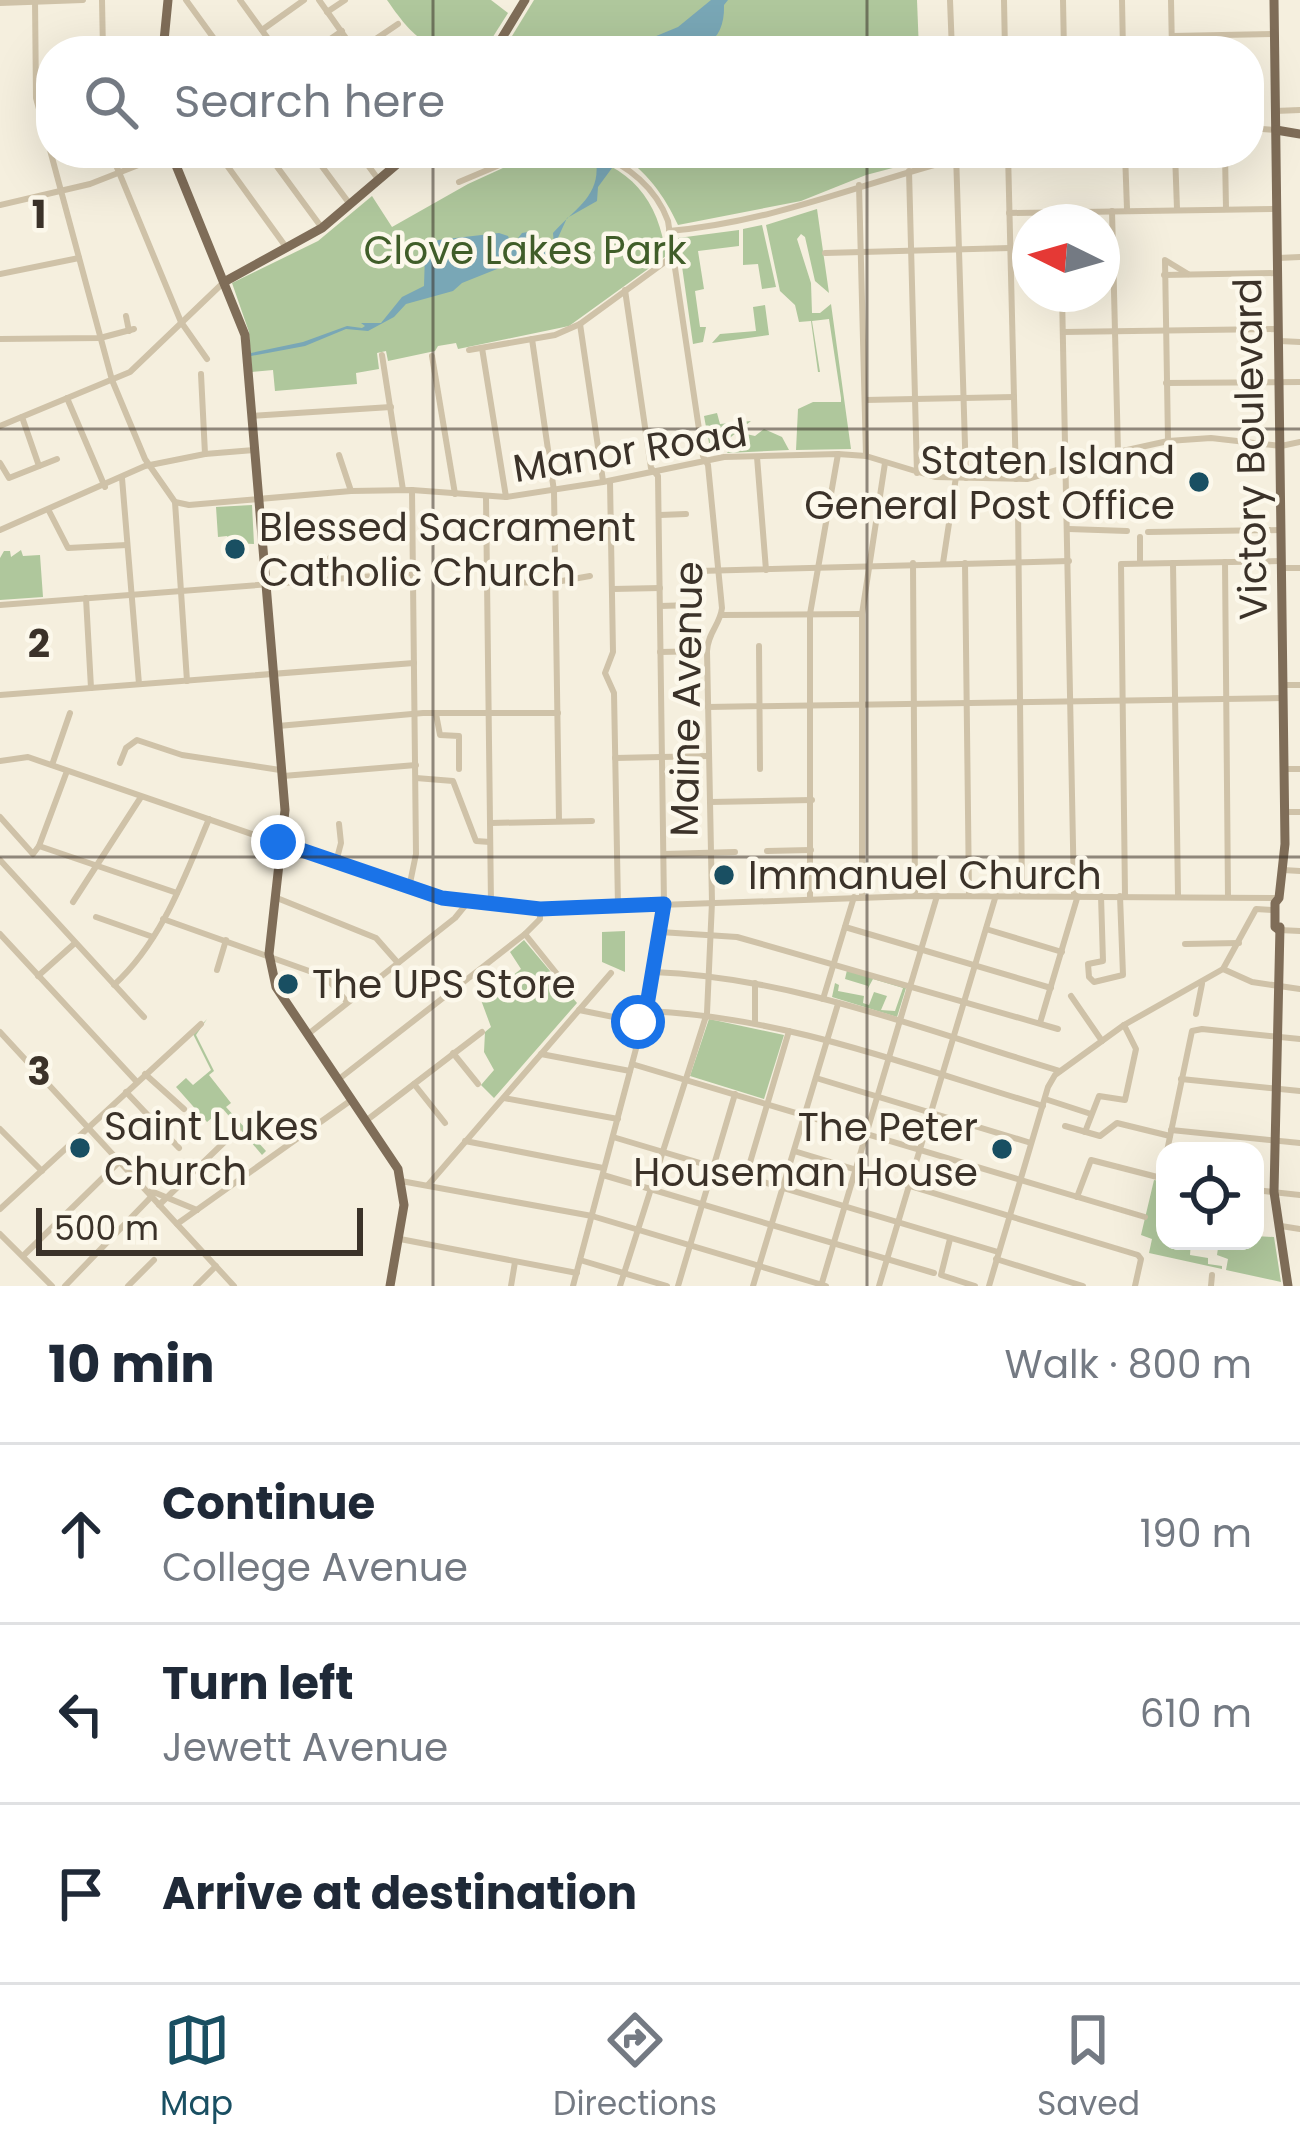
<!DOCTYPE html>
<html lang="en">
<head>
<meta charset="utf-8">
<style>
	body { margin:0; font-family:Poppins,sans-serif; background:#f2f2f3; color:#1f2937 }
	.controls { position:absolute; right:36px; bottom:36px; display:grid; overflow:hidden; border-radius:24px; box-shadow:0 12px 48px #0002 }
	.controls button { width:108px; height:108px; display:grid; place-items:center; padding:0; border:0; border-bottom:3px solid #e0e1e3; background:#fff; color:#1f2937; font:60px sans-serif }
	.compass { position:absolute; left:1012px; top:204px; width:108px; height:108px; border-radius:50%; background:#fff; box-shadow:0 12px 48px #0002; rotate:275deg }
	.scale { position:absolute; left:36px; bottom:30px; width:327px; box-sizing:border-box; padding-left:12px; border:6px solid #3b3229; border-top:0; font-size:33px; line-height:42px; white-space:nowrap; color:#3b3229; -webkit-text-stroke:9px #fcf8eb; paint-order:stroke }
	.stop { position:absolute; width:36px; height:36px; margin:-27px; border:9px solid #1a73e8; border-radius:50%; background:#fff }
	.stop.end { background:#1a73e8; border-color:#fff; box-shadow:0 3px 12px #0008 }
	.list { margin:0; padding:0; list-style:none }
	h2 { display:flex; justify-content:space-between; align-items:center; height:156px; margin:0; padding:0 48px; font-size:51px }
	h2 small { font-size:39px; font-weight:400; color:#747a83 }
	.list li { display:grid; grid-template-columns:78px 1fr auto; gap:36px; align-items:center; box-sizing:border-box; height:180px; padding:0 48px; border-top:3px solid #e0e1e3 }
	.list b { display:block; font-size:45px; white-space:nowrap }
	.list p { margin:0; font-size:39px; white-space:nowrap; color:#747a83 }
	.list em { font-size:39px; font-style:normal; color:#747a83 }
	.icon { flex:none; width:66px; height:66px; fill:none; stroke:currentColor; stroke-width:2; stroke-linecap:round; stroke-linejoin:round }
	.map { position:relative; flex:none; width:1300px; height:1286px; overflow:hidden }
	.search { position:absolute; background:#fff; box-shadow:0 12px 48px #0002; left:36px; right:36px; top:36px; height:132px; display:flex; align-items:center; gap:30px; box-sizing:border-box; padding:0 42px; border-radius:48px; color:#747a83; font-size:45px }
	.sheet { height:696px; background:#fff }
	nav { display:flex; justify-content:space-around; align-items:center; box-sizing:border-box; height:168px; border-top:3px solid #e0e1e3; background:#fff; font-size:33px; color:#747a83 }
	nav a { display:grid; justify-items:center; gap:6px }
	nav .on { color:#194f62 }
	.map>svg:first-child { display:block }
</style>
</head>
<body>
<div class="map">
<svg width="1300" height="1286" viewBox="0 0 1300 1286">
	<rect width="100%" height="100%" fill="#f5efde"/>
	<g fill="#afc79c">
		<path d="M387,0H491L508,13L484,51C430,51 418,45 387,0Z"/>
		<polygon points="534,0 917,0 919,51 521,51 512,36"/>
		<path d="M617,153H927V159L866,175L801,201L678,225C665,197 646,169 617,153Z"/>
		<path d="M573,154C630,164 659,200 666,256L569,326L458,349L456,343L438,346L435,351L388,361L386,351L377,353L379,369L356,373L357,384L275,391L273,370L252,372L249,332L232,283L318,241L372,196L392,227L468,184L525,158L531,165Z"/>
		<polygon points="817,209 829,293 815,281 805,237 801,234 797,239 811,283 812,313 820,313 831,304 851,449 796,450 798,409 813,402 841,402 841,398 829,319 812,321 820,372 818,372 811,321 799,322 795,305 780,291 766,225"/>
		<polygon points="762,225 776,287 762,289 758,264 743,265 743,229"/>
		<polygon points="739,230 739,246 698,251 704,289 695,291 700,327 706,327 703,342 693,344 678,238"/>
		<polygon points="765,305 769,335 712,343 720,334 756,331 753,307"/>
		<polygon points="717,413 720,424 751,421 731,437 723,451 719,442 709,443 704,416"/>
		<polygon points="764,429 782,437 789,450 727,453 742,433 755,436"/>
		<polygon points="252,505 254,544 231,543 227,536 218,537 216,507"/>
		<polygon points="21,550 23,556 40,555 43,597 0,600 0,558 4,551 10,551 11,557"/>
		<polygon points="625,931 625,972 602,962 602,932"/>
		<polygon points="524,940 577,1003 494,1098 481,1085 494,1070 484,1052 485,1032 491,1027 481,1000 521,969 510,952"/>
		<polygon points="847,970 906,988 897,1017 832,997 835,983 839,985 838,991 864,996 863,1003 869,1005 874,992 887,996 881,1010 895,1011 903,988 873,979 867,990 868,986 845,979"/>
		<polygon points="207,1019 196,1035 214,1071 209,1075 231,1103 226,1107 266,1151 262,1155 223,1109 207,1122 176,1087 186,1078 193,1085 211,1070 193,1034"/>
		<polygon points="709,1019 784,1035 764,1099 690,1076"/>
		<polygon points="1154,1180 1165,1182 1165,1241 1191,1241 1190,1255 1208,1258 1208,1264 1222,1266 1222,1269 1149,1253 1152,1239 1141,1235"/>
		<polygon points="1255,1236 1274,1237 1281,1282 1226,1270 1228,1259 1217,1255 1219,1241 1255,1241"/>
	</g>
	<g fill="#79a7b6">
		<path d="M711,0H728L724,5C726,66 662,51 620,51L678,27Z"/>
		<path d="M596,161L612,168L598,187L597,201L567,218L551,253L507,265L462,283L453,291L406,304L394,317L368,331L346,329L305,346L251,356V353L303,342L347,326L362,328L365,326L361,323H381L402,297L424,286L425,254L438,240L499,233L508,236L512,246L522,233L534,231L535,236H525L530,239L523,240L520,249H530L537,254L549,251L554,244L553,233C575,208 601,196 596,161Z"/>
	</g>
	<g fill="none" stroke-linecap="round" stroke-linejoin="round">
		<g stroke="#cfc2a8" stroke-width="6">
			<polyline points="35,0 36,98 112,380 145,459 175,502 187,681"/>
			<polyline points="102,0 103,51"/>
			<polyline points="186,0 223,51"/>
			<polyline points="240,0 277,51"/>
			<polyline points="319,0 355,51"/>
			<polyline points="950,0 952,51"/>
			<polyline points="1004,0 1005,51"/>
			<polyline points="1063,0 1064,51"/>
			<polyline points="1122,0 1123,51"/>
			<polyline points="1171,0 1172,51"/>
			<polyline points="0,3 83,0"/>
			<polyline points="327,12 345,0"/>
			<polyline points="262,30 304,0"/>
			<polyline points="1172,36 1274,34"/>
			<polyline points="313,51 342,31"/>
			<polyline points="358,51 398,24"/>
			<polyline points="431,51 431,50"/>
			<polyline points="1275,111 1300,110"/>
			<polyline points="1249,128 1276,130"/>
			<polyline points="111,153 181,322 207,359"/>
			<polyline points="218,153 286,247"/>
			<polyline points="267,153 322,228"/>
			<polyline points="312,153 349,203"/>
			<polyline points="359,153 378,179"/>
			<path d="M595,153C628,165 656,188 668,221L703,456L708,465L722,608C720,625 708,632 707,651L712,902L707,1013L620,1286"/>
			<polyline points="956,153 966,478"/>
			<polyline points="1008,153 1016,479"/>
			<polyline points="1125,153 1127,209"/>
			<polyline points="1175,153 1177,209"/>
			<polyline points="1225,153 1226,209"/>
			<polyline points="909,171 917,473"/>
			<polyline points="459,182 528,153"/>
			<polyline points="859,185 866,456"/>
			<polyline points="0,205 90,184 169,153"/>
			<polyline points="1112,211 1118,452"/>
			<polyline points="1009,213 1276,209"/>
			<path d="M669,231C778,222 874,178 979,153"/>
			<polyline points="825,253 1010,248"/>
			<polyline points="1278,258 1300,257"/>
			<polyline points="0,274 79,258"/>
			<polyline points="1164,275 1278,273"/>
			<polyline points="1062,294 1074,895"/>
			<polyline points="126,316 129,331"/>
			<polyline points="580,324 603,481"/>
			<polyline points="1063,332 1279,329"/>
			<polyline points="0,339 100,338 134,329"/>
			<polyline points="532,339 554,491 559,821"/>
			<polyline points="1280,341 1300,342"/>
			<polyline points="482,348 506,497"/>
			<polyline points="469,350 555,335 580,324 673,256"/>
			<polyline points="382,355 403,490"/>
			<polyline points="432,356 455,494"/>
			<polyline points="201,374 205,454"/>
			<polyline points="1166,383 1300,382"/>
			<polyline points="67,398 105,487"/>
			<polyline points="865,400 1014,397"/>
			<polyline points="251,416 391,407"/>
			<polyline points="22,417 39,466"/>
			<polyline points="0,426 130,372 224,282"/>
			<polyline points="1168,441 1165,260 1188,274"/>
			<polyline points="339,455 351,491"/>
			<polyline points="757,457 766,570"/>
			<polyline points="0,463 9,478 57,459"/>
			<polyline points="122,478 139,684"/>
			<polyline points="610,481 613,652 605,673 614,693 618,905"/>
			<polyline points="486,498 491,904"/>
			<polyline points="175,502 189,505 351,491 412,490 506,497 603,482 724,457 838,454 866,456 935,477 1027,479 1118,452 1168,441 1211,438 1281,446 1300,442"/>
			<polyline points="1018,507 1022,894"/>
			<polyline points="49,511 68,548 127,545"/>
			<polyline points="660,515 686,514"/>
			<polyline points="1069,529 1127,531"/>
			<polyline points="0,530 145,466 205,454 254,450"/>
			<polyline points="1148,532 1280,530"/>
			<polyline points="1140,537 1140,563"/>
			<polyline points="330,558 332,579"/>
			<polyline points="1225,562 1228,897"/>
			<polyline points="913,563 915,896"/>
			<polyline points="943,563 956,477"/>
			<polyline points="965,563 969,895"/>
			<polyline points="1173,563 1178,895"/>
			<polyline points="1283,568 1300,568"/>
			<polyline points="699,571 1069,561"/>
			<polyline points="487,583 556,582 590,576"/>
			<polyline points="613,589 660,588"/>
			<polyline points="86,598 91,688"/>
			<polyline points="0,605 413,573"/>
			<polyline points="660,606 693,605"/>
			<polyline points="721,615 862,614"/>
			<polyline points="759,646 760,769"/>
			<polyline points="660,652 707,651"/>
			<polyline points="1282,685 1300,685"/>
			<polyline points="0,695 414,663"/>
			<polyline points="708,707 1283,698"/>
			<polyline points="436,714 440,735 459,736 459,769"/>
			<polyline points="278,726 423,713 558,713"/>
			<polyline points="615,758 708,756"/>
			<polyline points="0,761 28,757 429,895 548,909 915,896 1279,898"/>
			<polyline points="120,763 126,748 137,740 182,755 280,770"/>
			<polyline points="52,765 70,713"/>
			<polyline points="1284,769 1300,769"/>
			<polyline points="283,776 416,765"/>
			<polyline points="416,778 453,781 476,841 490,842"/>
			<polyline points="710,802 812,800"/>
			<polyline points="1285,812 1300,812"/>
			<polyline points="0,817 33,854 39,846 67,771"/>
			<polyline points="491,823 592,821"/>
			<polyline points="39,846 177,893"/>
			<polyline points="767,851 811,850"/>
			<polyline points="664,854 735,852"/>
			<polyline points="0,860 144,1017"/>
			<polyline points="336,862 341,843 339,824"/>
			<polyline points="1283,870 1300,871"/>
			<polyline points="409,888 416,854 412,490"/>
			<polyline points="862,896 862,614 885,463"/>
			<polyline points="1101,896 1103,961 1088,964 1089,977 1094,982 1123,975 1120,896"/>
			<polyline points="1125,896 1121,564 1280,561"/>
			<polyline points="277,898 376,938 398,963"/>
			<polyline points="810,898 810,614 838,454"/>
			<polyline points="73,902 141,797"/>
			<polyline points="96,917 153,937"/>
			<polyline points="163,919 326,977 347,1002"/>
			<polyline points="845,927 1051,988"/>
			<polyline points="986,929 1062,952"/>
			<polyline points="1279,930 1300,931"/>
			<polyline points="660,932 737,937 1058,1029"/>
			<polyline points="0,934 136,1081"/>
			<polyline points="525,934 557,974"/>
			<polyline points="1185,944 1239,943"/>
			<polyline points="1223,969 1252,982 1300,989"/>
			<polyline points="217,970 226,940"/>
			<path d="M653,972C792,977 927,1031 1060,1071"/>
			<polyline points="38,976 75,943"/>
			<path d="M114,985C162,941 184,878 209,819"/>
			<polyline points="1071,996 1102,1041"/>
			<polyline points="823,999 854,897"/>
			<polyline points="579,1010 643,1023"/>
			<path d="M646,1011C782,1016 913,1067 1043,1106"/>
			<polyline points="1196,1014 1202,984"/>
			<polyline points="755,1022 755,983"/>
			<polyline points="1040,1023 1078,895"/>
			<polyline points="0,1032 234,1286"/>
			<polyline points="307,1035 455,918 468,902"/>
			<polyline points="453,1053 478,1084"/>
			<polyline points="541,1054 630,1071"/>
			<polyline points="632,1064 1145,1217"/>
			<polyline points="145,1074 184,1109"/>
			<polyline points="816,1078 1031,1143"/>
			<polyline points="339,1079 525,934 540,919 540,910"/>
			<polyline points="1181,1079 1300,1091"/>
			<polyline points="414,1084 445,1123"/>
			<polyline points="126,1092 179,1148"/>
			<polyline points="504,1098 618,1119"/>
			<polyline points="1045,1099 1091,1114"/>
			<polyline points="367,1120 482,1032"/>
			<polyline points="1065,1126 1100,1136 1117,1123 1170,1136"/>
			<polyline points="0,1129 42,1171"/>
			<polyline points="1171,1130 1300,1143"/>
			<polyline points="1085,1132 1099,1096 1125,1100 1136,1049 1124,1025"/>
			<polyline points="613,1137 998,1252"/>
			<polyline points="465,1141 603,1168"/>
			<polyline points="794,1151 1138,1255 1141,1259 1135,1286"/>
			<polyline points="1167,1151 1192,1031 1202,1029 1300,1039"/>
			<polyline points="603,1175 934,1273"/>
			<polyline points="746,1176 789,1031"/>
			<polyline points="1162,1178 1165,1162"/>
			<polyline points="401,1181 592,1216 826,1286"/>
			<polyline points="428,1185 611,973"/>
			<polyline points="1255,1190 1300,1195"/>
			<polyline points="151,1191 197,1210"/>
			<polyline points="1077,1197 1091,1160 1165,1179"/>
			<polyline points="159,1205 238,1129"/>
			<polyline points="0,1209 201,1024"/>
			<polyline points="177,1224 350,1101"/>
			<polyline points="1281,1226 1300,1229"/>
			<polyline points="0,1234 52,1286"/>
			<polyline points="400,1239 577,1273"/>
			<polyline points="950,1239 941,1275 975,1286"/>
			<polyline points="23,1256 120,1161"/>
			<polyline points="996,1259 1083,1286"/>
			<polyline points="580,1260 667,1286"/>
			<polyline points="65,1286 152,1196"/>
			<polyline points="128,1286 154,1260"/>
			<polyline points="196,1286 216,1266"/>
			<polyline points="511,1286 515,1262"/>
			<polyline points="573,1286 646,1011 664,904 658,476 651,468 625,290"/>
			<polyline points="678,1286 735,1094"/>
			<polyline points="753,1286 838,1004"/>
			<polyline points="821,1286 937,896"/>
			<polyline points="879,1286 996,895"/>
			<polyline points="989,1286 1048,1087 1055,1075 1124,1025 1223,969 1256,909 1273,910"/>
			<polyline points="1211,1286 1212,1275"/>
		</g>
		<g stroke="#7f6d58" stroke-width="9">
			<polyline points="1274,0 1285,844 1279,898 1275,903 1275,927 1279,930"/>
			<polyline points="163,51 168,0"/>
			<polyline points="494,51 525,0"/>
			<polyline points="1276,130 1300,134"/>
			<polyline points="171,153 245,335 285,810 269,954 276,987 398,1169 404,1205 390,1286"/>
			<polyline points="224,282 322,228 410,153"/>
			<polyline points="1280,927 1274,1192 1288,1286"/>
		</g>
	</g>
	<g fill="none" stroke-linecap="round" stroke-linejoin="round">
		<polyline stroke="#1a73e8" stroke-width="15" points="278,842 442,898 540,909 664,904 646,1011 643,1023 638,1022"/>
	</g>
	<path fill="none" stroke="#3b3229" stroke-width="3" stroke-opacity="0.55" d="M433,0V51M867,0V51M433,153V1286M867,153V1286M0,429H1300M0,857H1300"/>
	<g fill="#194f62" stroke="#fcf8eb" stroke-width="4.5">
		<circle cx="1199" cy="482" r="12"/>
		<circle cx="235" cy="549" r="12"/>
		<circle cx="724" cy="875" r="12"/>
		<circle cx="288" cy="984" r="12"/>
		<circle cx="80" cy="1148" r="12"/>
		<circle cx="1002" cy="1149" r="12"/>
	</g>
	<g text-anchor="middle" stroke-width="9" stroke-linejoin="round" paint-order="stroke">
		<g font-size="39" fill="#405d29" stroke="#fcf8eb">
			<text x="525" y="264">Clove Lakes Park</text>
		</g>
		<g font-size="39" fill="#3b3229" stroke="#fcf8eb">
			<text transform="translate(1250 449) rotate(-91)" y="14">Victory Boulevard</text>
			<text transform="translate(630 450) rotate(-9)" y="14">Manor Road</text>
			<text transform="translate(686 699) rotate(-89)" y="14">Maine Avenue</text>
		</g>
		<g font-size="39" fill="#3b3229" stroke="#fcf8eb" text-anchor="start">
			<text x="1175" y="474" text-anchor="end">Staten Island<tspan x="1175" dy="45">General Post Office</tspan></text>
			<text x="259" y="541">Blessed Sacrament<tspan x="259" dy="45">Catholic Church</tspan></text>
			<text x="748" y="889">Immanuel Church</text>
			<text x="312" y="998">The UPS Store</text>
			<text x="104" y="1140">Saint Lukes<tspan x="104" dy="45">Church</tspan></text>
			<text x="978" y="1141" text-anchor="end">The Peter<tspan x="978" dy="45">Houseman House</tspan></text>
		</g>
	</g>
	<g font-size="39" text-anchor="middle" font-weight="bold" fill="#3b3229" stroke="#fcf8eb" stroke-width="9" stroke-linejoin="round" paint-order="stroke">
		<text x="39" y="228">1</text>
		<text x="39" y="657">2</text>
		<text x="39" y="1085">3</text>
	</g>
</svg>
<div class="controls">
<button><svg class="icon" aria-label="locate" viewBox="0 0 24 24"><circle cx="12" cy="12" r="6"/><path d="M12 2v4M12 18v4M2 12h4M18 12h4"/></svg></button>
</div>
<svg class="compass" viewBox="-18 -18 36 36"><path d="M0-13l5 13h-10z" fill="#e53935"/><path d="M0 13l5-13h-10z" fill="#747a83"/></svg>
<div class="scale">500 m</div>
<div class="stop" style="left:638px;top:1022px"></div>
<div class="stop end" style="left:278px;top:842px"></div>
<div class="search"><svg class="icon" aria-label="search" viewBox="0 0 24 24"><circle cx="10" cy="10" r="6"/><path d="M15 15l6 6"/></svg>Search here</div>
</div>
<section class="sheet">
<h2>10 min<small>Walk · 800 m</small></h2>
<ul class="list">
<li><svg class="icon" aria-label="ahead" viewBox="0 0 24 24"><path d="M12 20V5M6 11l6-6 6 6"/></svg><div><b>Continue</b><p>College Avenue</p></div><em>190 m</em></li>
<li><svg class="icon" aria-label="left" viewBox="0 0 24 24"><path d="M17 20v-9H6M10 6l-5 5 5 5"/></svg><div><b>Turn left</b><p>Jewett Avenue</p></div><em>610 m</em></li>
<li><svg class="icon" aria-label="arrive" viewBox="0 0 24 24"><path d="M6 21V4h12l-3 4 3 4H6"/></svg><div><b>Arrive at destination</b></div></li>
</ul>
</section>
<nav>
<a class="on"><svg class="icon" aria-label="map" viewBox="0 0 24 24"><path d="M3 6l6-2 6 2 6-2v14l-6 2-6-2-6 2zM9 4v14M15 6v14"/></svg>Map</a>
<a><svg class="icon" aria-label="directions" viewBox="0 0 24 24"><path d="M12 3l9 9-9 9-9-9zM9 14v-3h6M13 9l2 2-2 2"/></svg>Directions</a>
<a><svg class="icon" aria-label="saved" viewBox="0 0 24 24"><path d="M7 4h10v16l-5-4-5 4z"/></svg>Saved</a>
</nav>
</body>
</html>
